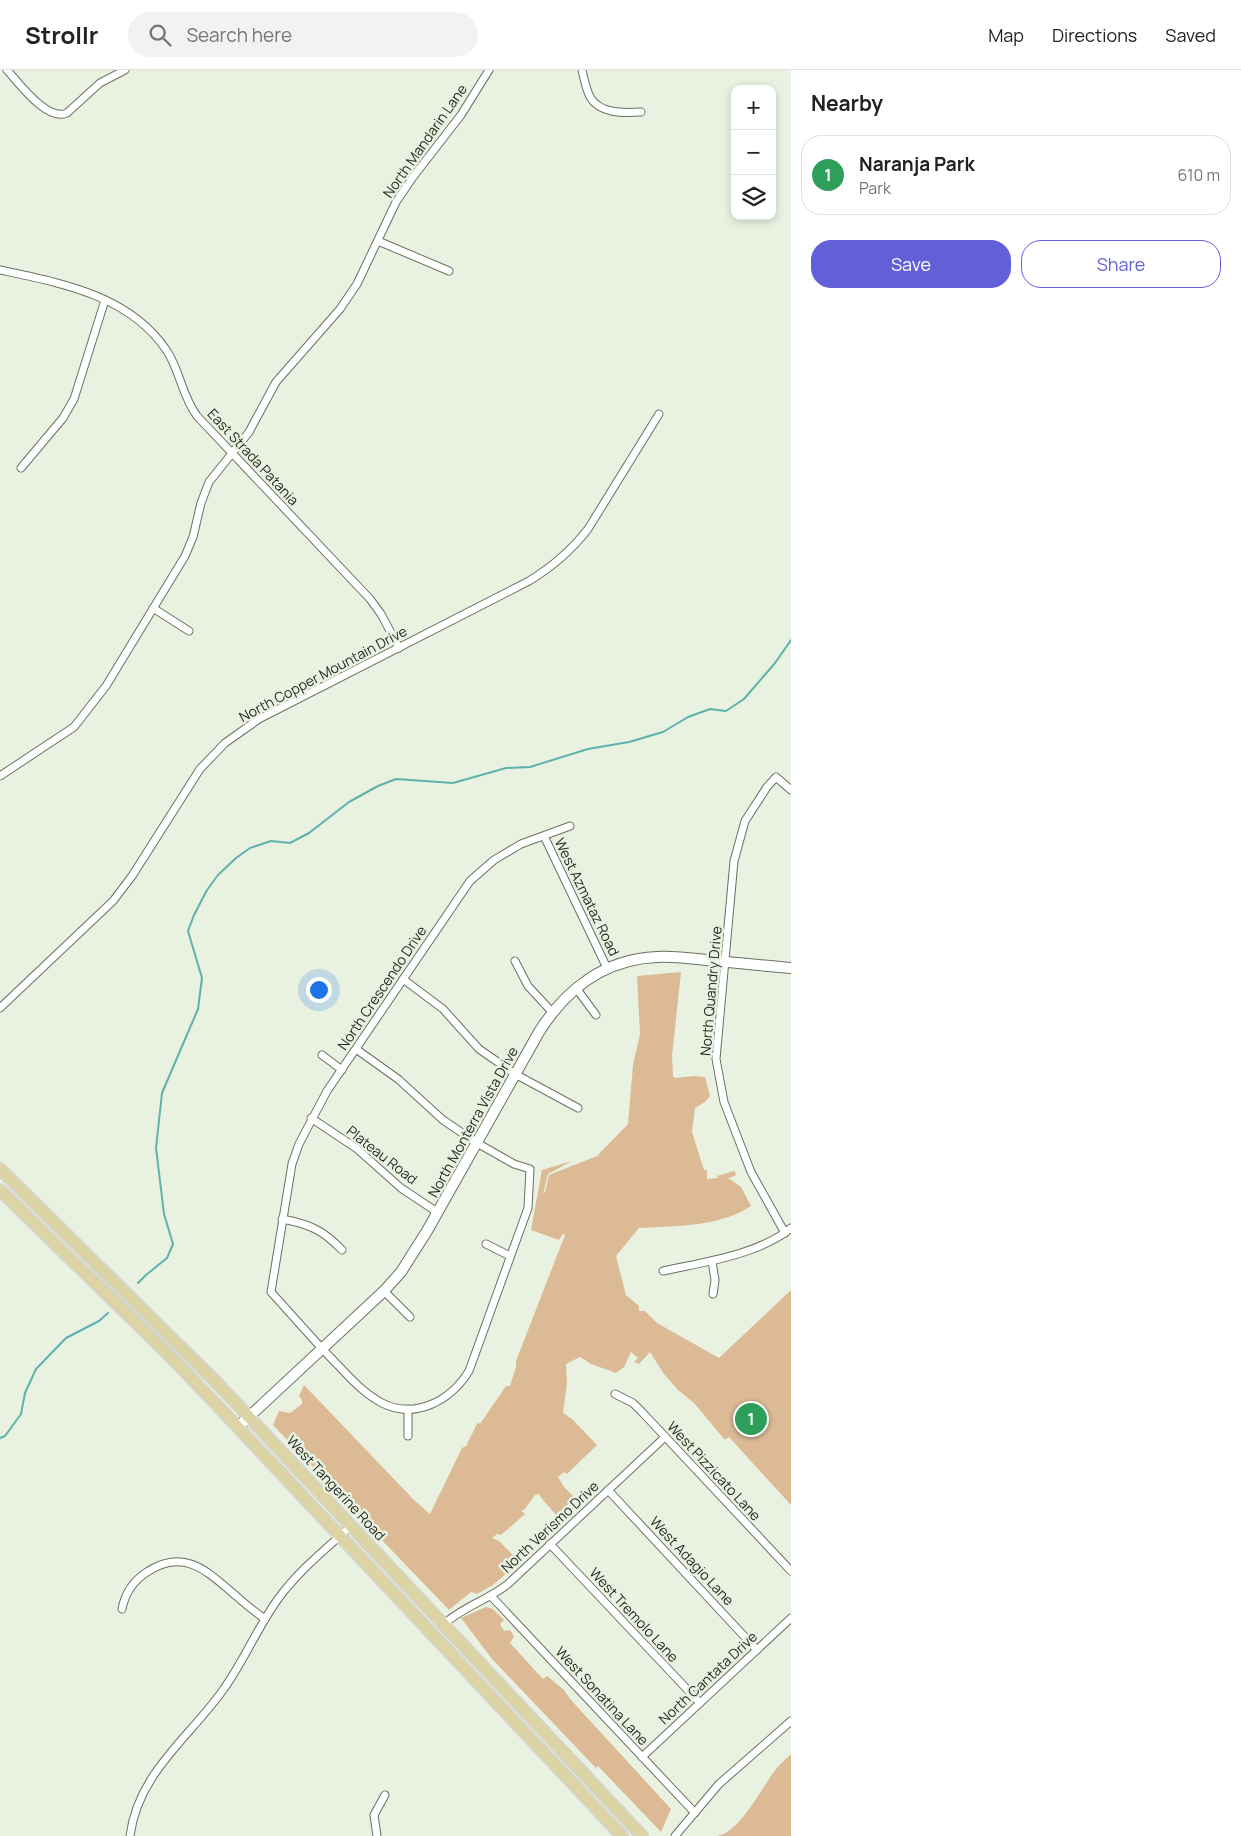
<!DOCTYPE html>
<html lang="en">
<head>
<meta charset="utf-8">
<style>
	body { margin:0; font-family:Manrope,sans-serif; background:#f2f2f2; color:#222 }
	.controls { position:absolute; right:15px; top:15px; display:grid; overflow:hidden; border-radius:10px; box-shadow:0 2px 8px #0003 }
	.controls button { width:45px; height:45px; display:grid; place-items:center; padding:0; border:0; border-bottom:1px solid #e0e0e0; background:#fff; color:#222; font:25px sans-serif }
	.you { position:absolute; left:318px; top:919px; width:18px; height:18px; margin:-12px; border:4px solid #fff; border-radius:50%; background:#1a73e8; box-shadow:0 0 0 8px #1a73e833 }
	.badge { display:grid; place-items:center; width:32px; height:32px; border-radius:50%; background:#6260d9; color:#fff; font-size:16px; font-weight:700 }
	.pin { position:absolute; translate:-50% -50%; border:2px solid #fff; box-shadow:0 1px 5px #0006 }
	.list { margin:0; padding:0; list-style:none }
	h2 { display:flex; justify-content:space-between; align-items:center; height:65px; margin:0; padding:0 20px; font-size:21px }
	h2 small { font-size:16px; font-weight:400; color:#767676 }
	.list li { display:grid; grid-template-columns:32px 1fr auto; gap:15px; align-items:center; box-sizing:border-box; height:80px; margin:0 10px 10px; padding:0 10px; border:1px solid #e0e0e0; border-radius:20px }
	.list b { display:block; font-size:19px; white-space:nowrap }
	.list p { margin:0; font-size:16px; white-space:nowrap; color:#767676 }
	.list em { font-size:16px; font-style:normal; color:#767676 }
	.actions { display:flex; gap:10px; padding:15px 20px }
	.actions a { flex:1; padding:11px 0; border:1px solid #6260d9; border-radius:20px; text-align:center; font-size:18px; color:#6260d9 }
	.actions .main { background:#6260d9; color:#fff }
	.icon { flex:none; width:28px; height:28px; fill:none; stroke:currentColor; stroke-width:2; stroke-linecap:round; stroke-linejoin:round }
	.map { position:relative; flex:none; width:791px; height:1766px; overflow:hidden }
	header { display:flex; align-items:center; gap:30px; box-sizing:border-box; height:70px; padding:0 25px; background:#fff; border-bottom:1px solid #e0e0e0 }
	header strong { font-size:24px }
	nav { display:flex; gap:28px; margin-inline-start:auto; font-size:18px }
	.search { width:350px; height:45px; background:#f2f2f2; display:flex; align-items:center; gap:12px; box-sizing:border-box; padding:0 18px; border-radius:28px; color:#767676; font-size:19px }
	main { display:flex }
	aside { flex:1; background:#fff }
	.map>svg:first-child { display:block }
</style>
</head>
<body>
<header>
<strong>Strollr</strong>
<div class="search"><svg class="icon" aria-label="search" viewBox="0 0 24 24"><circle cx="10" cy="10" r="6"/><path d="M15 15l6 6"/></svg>Search here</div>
<nav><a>Map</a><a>Directions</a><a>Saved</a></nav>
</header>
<main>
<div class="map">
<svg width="791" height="1766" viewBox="0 0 791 1766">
	<rect width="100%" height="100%" fill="#e9f2e0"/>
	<g fill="#dcba95">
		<path d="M681,902L672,986L673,1006L675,1008L695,1006L705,1007L710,1026L705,1032L695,1038L692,1062L704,1100H707V1109L718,1108L717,1106L734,1101L736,1103L735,1106L728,1108L741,1117L751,1136C719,1157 676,1156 639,1158L616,1186L626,1225L639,1236V1241H645L657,1253L719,1288L791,1220V1435L729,1367L725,1370L694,1333L678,1320L664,1304L650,1282L639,1294L634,1292L638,1288L631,1282L624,1297L616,1303L591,1294L580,1287L566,1294L567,1314L563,1343L572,1349L597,1375L567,1404L564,1402L558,1407L564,1417L575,1428L566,1436L562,1447L559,1448L543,1430L539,1424L535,1425L524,1440H521L525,1444L501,1465L497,1464L492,1468L499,1471L520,1492L493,1515L477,1524L471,1522L449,1540L377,1465L364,1446L343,1429L273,1355L279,1341L290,1343L302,1334V1330L299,1326L304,1315L414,1430L430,1444L462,1378L466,1376L478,1352L480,1354L506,1316H510L516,1297V1291L565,1165L563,1164L559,1170L531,1160L542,1100L572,1091L548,1104L543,1124L545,1122L549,1105L597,1086L628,1054L633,995L640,964L637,906Z"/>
		<polygon points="486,1537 493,1539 504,1550 500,1554 504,1561 510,1560 514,1567 510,1573 543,1609 547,1606 564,1620 571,1630 671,1739 661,1762 598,1696 596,1698 492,1589 461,1548"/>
		<path d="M791,1684V1766H717C741,1762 762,1716 777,1698C781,1693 786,1689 791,1684Z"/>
	</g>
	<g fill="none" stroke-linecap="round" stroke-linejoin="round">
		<g stroke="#5eb2ac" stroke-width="2">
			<polyline points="138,1213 146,1205 167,1188 173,1174 164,1144 156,1078 162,1023 198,939 202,908 188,861 194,845 207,820 218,805 236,788 250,778 271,771 290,773 309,763 349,732 378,716 396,709 453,713 506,698 530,697 588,679 629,672 663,662 688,647 710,639 726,641 744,629 775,593 791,570"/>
			<polyline points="0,1368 5,1366 21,1344 25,1323 36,1299 66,1268 99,1251 108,1243"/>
		</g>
		<g stroke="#697162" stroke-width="9">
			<g id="street">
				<path d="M7,0C19,13 47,52 67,43L100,13L125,0"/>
				<path d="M582,0C584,9 586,19 590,27C600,44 623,43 641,42"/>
				<polyline points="378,171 449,201"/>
				<path d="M0,200C61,213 130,225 167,281C180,301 182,326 197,346L370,529L381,544L399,578"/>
				<polyline points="21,398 63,348 74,329 105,230"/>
				<polyline points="153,538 189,561"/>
				<polyline points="0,706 74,657 106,616 185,486 193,467 201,433 209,412 249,362 276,312 340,239 357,214 396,132 413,107 461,45 489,0"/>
				<polyline points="544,766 607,898"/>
				<polyline points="515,891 528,916 552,942"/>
				<polyline points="403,909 443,939 479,979 515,1004 578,1038"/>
				<polyline points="576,918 596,945"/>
				<path d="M0,938L113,831L132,806L200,699L225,673L259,649L529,511C552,497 571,481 588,459L659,344"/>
				<path d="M356,979L398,1009L443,1050L477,1073L514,1094L530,1099L528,1138L469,1301C451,1330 416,1350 382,1333C361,1322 346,1303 330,1287C310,1266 291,1244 271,1222L292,1094L299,1074L327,1021L470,811L494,790L521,774L570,756"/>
				<polyline points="322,985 342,1000"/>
				<polyline points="311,1048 356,1078 401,1118 437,1142"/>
				<path d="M282,1149C309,1154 323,1160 342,1180"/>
				<polyline points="785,1163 751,1102 724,1032 716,989 734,791 745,751 767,717 776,707 791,720"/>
				<polyline points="486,1174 510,1186"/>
				<polyline points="712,1191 715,1210 713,1224"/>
				<path d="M663,1201C704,1192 758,1185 791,1158"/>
				<polyline points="384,1221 410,1247"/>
				<polyline points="615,1324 633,1333 642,1342 791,1501"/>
				<polyline points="408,1339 408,1366"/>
				<polyline points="608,1420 757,1580"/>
				<polyline points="550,1474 700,1633"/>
				<polyline points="491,1526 695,1743"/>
				<path d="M122,1539C125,1523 133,1511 147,1502C184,1477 208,1502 235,1525C245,1534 255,1542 265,1549"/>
				<path d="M443,1555C462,1537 488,1530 508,1514L665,1367"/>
				<polyline points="642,1687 791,1548"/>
				<path d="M130,1766C138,1703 189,1668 223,1620C244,1591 257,1558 278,1529C298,1501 326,1479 351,1456"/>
				<polyline points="377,1766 374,1745 385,1725"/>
				<polyline points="675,1766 719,1714 791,1651"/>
			</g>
		</g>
		<g stroke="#697162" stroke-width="12">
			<path id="secondary" d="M238,1357L384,1221L401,1202L427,1161L539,962C566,919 605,889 657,887C676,886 696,889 715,891C740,893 766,896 791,898"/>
		</g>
		<g stroke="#d4d4d3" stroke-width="14">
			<g id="primary">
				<polyline points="0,1099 217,1313 642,1766"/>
				<polyline points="0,1120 165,1281 215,1333 622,1766"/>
			</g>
		</g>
		<use href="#street" stroke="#fff" stroke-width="7"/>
		<use href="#secondary" stroke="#fff" stroke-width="10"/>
		<use href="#primary" stroke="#ddd4a5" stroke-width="11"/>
	</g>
	<g text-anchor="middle" stroke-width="5" stroke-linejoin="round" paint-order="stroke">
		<g font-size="14" fill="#262a23" stroke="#e9f2e0">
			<text transform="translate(425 71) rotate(-55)" y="5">North Mandarin Lane</text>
			<text transform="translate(253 387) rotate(47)" y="5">East Strada Patania</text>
			<text transform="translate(323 604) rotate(-28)" y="5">North Copper Mountain Drive</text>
			<text transform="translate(587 827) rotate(64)" y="5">West Azmataz Road</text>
			<text transform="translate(382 918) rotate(-56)" y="5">North Crescendo Drive</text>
			<text transform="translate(711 921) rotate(-85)" y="5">North Quandry Drive</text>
			<text transform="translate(473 1052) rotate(-61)" y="5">North Monterra Vista Drive</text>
			<text transform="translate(382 1085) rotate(38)" y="5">Plateau Road</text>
			<text transform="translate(714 1401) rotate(47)" y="5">West Pizzicato Lane</text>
			<text transform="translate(336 1418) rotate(47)" y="5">West Tangerine Road</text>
			<text transform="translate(550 1457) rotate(-43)" y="5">North Verismo Drive</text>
			<text transform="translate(692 1491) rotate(47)" y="5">West Adagio Lane</text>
			<text transform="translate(634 1545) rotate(47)" y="5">West Tremolo Lane</text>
			<text transform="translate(708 1608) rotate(-43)" y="5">North Cantata Drive</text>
			<text transform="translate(602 1626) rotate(47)" y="5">West Sonatina Lane</text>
		</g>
	</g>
</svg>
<div class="controls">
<button>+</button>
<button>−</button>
<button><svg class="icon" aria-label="layers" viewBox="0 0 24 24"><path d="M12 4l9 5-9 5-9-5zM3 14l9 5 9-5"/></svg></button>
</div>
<div class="you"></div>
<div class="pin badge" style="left:751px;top:1349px;background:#2e9e5b">1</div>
</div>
<aside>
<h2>Nearby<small></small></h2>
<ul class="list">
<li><span class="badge" style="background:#2e9e5b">1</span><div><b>Naranja Park</b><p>Park</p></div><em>610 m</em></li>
</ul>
<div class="actions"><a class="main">Save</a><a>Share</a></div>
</aside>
</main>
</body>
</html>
